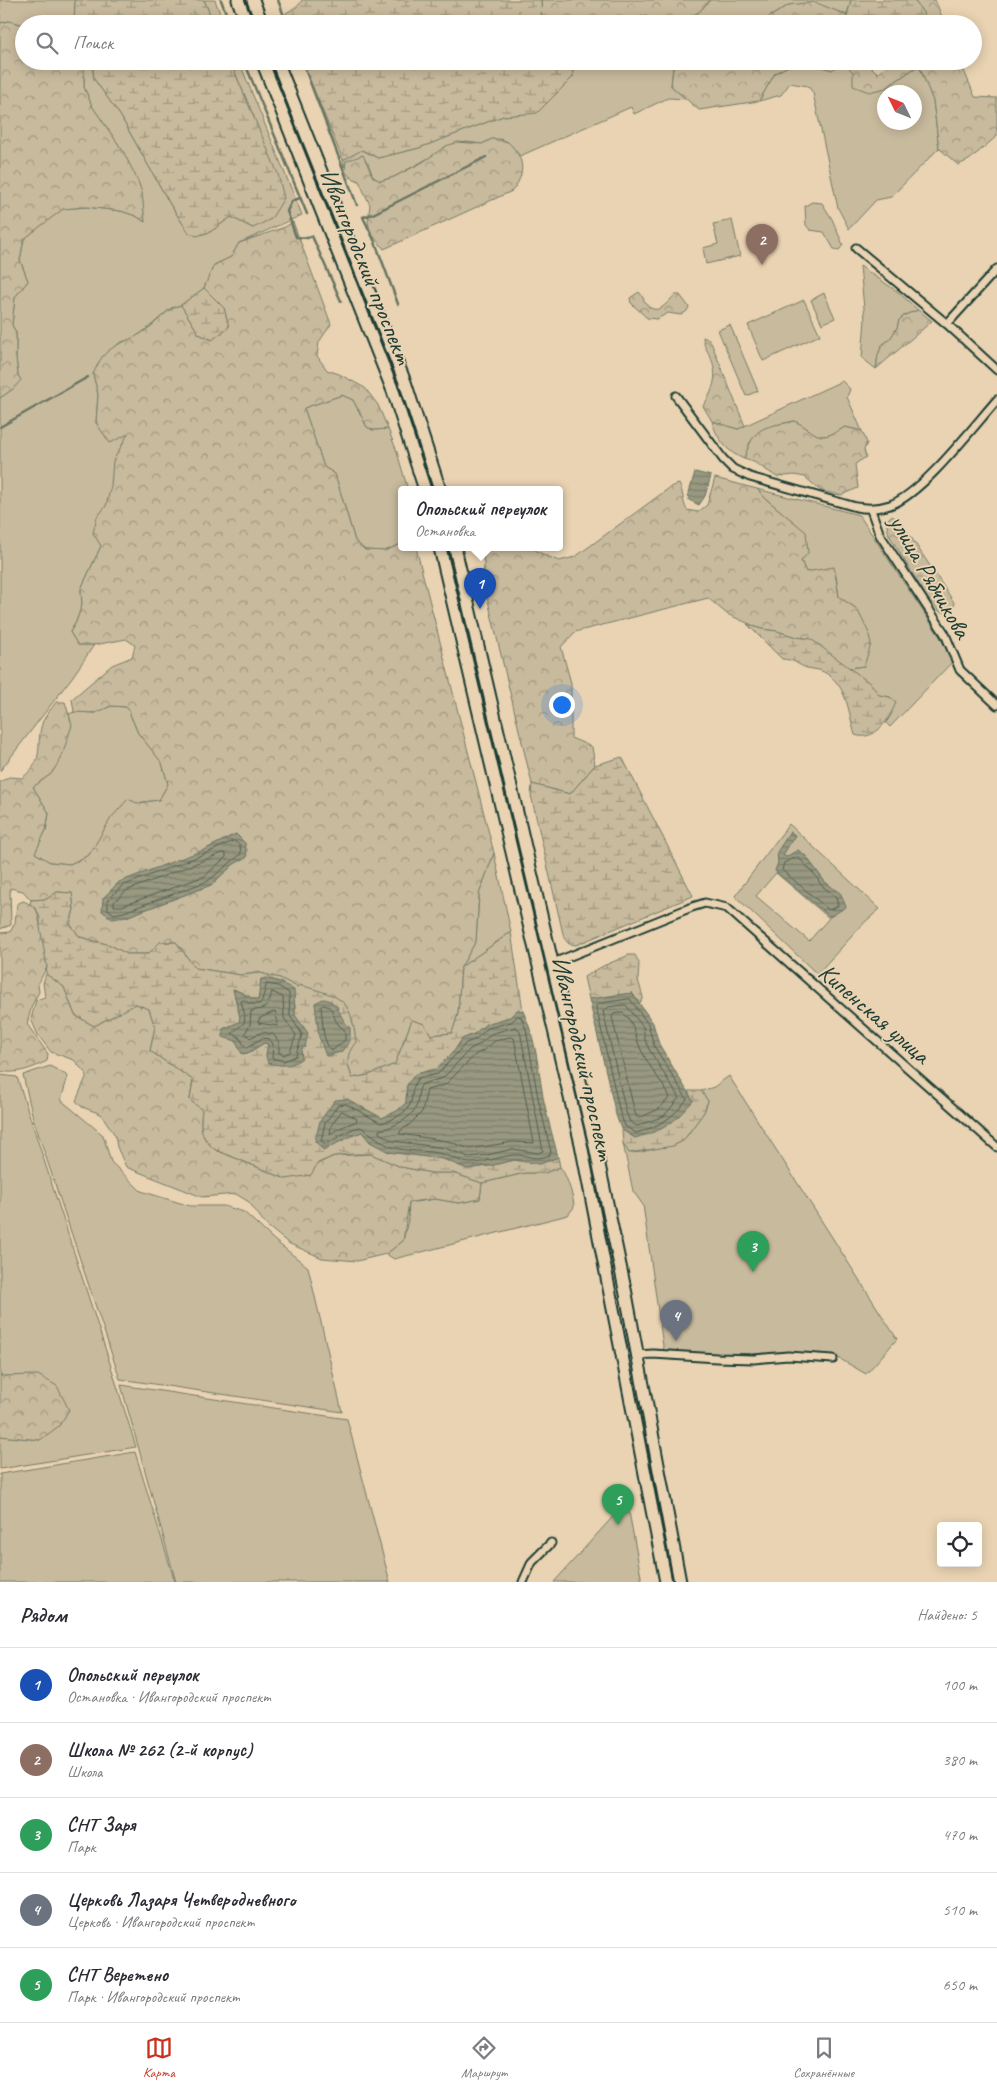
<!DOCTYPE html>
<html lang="ru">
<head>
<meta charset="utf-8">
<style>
	body { margin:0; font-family:Caveat,sans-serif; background:#f2f2f3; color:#2b2b33 }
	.controls { position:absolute; right:15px; bottom:15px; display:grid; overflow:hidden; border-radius:5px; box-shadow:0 2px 12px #0003 }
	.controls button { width:45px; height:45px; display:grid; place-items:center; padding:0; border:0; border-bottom:1px solid #e1e1e2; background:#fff; color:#2b2b33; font:25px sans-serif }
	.compass { position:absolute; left:877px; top:85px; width:45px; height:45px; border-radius:50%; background:#fff; box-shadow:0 2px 12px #0003; rotate:313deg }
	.you { position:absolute; left:561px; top:704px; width:18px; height:18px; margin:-12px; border:4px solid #fff; border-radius:50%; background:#1a73e8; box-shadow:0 0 0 8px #1a73e833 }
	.badge { display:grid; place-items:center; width:32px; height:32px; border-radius:50%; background:#c8321e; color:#fff; font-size:16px; font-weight:700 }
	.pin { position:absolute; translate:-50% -41px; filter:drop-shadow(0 1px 2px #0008) }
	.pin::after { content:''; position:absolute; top:26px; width:18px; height:15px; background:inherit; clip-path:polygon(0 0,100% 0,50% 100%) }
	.popup { position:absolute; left:398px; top:486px; width:165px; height:65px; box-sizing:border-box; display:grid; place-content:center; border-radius:5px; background:#fff; filter:drop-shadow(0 1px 4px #0005); font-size:16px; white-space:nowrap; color:#7c7c81 }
	.popup b { font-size:19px; color:#2b2b33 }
	.popup::after { content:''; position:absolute; left:50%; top:100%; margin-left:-10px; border:10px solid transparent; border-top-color:#fff }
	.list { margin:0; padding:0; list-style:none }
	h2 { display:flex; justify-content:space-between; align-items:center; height:65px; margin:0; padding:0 20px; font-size:21px }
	h2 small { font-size:16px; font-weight:400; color:#7c7c81 }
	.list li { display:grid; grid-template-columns:32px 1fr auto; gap:15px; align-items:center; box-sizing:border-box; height:75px; padding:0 20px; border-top:1px solid #e1e1e2 }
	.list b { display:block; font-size:19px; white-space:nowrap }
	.list p { margin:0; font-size:16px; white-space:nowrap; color:#7c7c81 }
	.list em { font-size:16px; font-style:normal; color:#7c7c81 }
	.icon { flex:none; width:28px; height:28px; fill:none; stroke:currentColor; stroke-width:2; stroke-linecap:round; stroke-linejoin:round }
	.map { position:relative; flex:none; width:997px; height:1582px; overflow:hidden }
	.search { position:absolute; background:#fff; box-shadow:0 2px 12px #0003; left:15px; right:15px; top:15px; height:55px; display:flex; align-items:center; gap:12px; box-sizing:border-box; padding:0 18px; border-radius:28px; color:#7c7c81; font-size:19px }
	.sheet { height:440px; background:#fff }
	nav { display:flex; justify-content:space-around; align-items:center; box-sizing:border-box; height:70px; border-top:1px solid #e1e1e2; background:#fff; font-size:14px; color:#7c7c81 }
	nav a { display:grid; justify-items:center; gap:2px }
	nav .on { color:#c8321e }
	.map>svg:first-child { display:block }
</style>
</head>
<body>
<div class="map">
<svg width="997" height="1582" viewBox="0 0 997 1582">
	<defs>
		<pattern id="forest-crowns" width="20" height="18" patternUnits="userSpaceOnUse" patternTransform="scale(1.25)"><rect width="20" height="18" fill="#c8ba9d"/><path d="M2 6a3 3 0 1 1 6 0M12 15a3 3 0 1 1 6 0" fill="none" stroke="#a29881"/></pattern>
		<pattern id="wetland-marsh" width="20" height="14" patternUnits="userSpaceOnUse" patternTransform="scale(1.25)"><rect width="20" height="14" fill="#c8ba9d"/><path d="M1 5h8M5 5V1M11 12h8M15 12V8" fill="none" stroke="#a29881"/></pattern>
		<pattern id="water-rules" width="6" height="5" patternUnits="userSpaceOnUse" patternTransform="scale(1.25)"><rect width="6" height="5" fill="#999880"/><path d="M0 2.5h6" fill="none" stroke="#7c7d6a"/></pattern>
	</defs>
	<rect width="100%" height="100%" fill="#e9d3b2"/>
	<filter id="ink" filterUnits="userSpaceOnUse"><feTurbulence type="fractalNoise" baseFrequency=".02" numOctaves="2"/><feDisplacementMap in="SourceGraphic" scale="10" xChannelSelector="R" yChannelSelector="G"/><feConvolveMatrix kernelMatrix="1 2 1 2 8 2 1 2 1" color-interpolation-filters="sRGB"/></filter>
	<g filter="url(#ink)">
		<g fill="#c8ba9d" stroke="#747c68" fill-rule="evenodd">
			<polygon points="0,0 75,0 74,24 24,24 24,25 9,21 0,23"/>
			<polygon points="204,0 215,0 224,24 214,24"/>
			<polygon points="710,0 851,0 847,15 835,11 789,5 758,24 676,24 699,12"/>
			<polygon points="82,61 92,61 94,79 120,115 170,204 189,233 210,232 231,217 253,228 254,117 230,61 239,61 302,215 239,243 231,257 214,265 204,288 181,305 171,308 147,329 134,338 119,343 93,374 98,394 96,423 129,433 106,507 97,517 101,546 81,589 82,605 76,622 70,632 78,645 94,645 73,676 0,771 0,398 13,389 18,375 16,358 16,333 12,325 15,297 28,281 20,260 24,239 62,209 86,207 121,211 136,216 145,222 123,151 92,106 84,87 84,66"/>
			<polygon points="572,61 587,61 595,65 618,61 679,61 673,68 671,86 686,99 668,98 634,114 631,107 520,156 508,142 500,139 492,139 482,144 466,142 434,155 394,177 380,181 373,177 368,163 346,161 344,167 343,160 362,149 378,158 419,148 503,116 519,114 573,77"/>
			<path d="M843,61L853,72L886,88L919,65L933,101L939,148L891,197L876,200L849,229L838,208L813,93L808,86L790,83L781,95L759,101L775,73L794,63L808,62L820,67ZM884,92H914V122H884Z"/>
			<polygon points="812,202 822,203 832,219 843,245 839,250 834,249 824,232 810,230 806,225 805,206"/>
			<polygon points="732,220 740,256 706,264 703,248 718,244 713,224"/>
			<polygon points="860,266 898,292 918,310 905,315 899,320 897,328 890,339 882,345 878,355 876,369 862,358 865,319"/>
			<polygon points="824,293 835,318 822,324 811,300"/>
			<polygon points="804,300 820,335 763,361 748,325"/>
			<polygon points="730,325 758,391 746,396 718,330"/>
			<path d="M842,381L850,389L847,397L862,431L845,427C817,444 819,434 794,421L776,425L750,442L744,459C728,453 716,438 712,421L738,429Z"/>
			<polygon points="342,395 353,400 367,427 373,430 388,429 396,449 408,490 401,490 401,544 385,551 365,550 355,541 335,474 324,467 304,408"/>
			<polygon points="757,489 859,515 940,637 953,661 890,727 886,723 892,713 890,697 879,695 871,684 848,668 864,666 857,609 839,597 836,576 816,571 806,572 801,561 796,524 766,499"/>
			<polygon points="111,706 127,707 138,733 162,762 168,784 159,800 137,803 97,843 89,855 70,864 50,862 35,853 46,830 49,813 33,787 51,774 66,742 71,725 69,714 74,712 95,713"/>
			<path d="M789,824L880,909L865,922L817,974L735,896ZM790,832L795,835L783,855L786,857L798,850L806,856L825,882L841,894L775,871ZM776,873L829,918L809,941L756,896Z"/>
			<polygon points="494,853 511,932 461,967 476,941 479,894"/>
			<polygon points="50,1066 68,1076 61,1100 103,1135 111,1162 141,1191 190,1206 224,1206 244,1212 274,1240 308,1267 342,1412 120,1379 33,1118 23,1075"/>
			<polygon points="0,1075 17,1077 108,1357 136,1447 0,1469 0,1436 40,1440 8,1377 0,1376"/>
			<polygon points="729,1076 897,1339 866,1374 835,1356 825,1354 708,1355 664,1353 643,1205 633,1191 623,1143 630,1153 642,1152 683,1141 704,1112 708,1101 701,1091 714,1087"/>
			<path d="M560,1167C566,1173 574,1198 574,1207L568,1215L394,1259L386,1254L403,1241L408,1220L409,1203L435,1199L459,1203L480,1199L482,1183L525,1173H545Z"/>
			<polygon points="121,1385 347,1419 390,1582 176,1582"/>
			<polygon points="135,1452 175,1582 0,1582 0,1474"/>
			<polygon points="627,1501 642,1582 554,1582"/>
		</g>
		<g fill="url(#forest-crowns)" stroke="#747c68" fill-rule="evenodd">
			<polygon points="541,0 710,0 699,12 676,24 542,24"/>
			<polygon points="914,0 935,0 945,24 922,24 924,14"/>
			<polygon points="814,2 847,15 845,24 758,24 789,5"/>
			<polygon points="9,21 24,25 24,61 82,61 84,66 84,87 92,106 123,151 138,181 142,193 145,222 136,216 121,211 86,207 63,209 24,239 20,260 28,281 15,297 12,325 16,333 16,358 18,375 21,380 13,389 0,398 0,23"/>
			<polygon points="679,61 863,61 878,73 892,61 960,61 975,97 997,98 997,136 969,160 958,165 939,148 933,101 919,65 886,88 869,92 853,86 853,72 843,62 832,70 808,62 794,63 775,73 759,101 699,110 671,86 673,68"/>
			<path d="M492,139L508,142C524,157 527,173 512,191L384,249L370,232L368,221L370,205L359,181L350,177L345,171L346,161L363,155L373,177L380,181L394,177L423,162L446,146L458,142L482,144Z"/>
			<path d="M293,222L331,324L319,342L317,356L327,370L339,374L365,388L378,405L388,429L373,430L367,427L353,400L342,395L304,408L324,467L335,474L355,541L365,550L385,551L401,544V548H416L494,853L479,894L476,941L461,967L458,1015L452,1033L431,1035L424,1024L412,1020L395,1064L369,1075L352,1078C347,1062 345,1055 355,1042L297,987L280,978L260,973L241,975L195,968L176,942H160L148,954H127L110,945L80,937L70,924L74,909L72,893L57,892L47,899L31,900L23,891L10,888L11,925L0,929V782L9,777L22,778C47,759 34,746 43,721C46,715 52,708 56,702H65L72,725L61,759L51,774L33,787L49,813L46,830L35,853L50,862L70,864L89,855L111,818L128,799L137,803L159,800L168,784L162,763L138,733L127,707L111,706L95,713L74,712L72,699L112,665L132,657L135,645L126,639L94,645H78L70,632L76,622L82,605L81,589L101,546L93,533L97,517L106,506L111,486L113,461L128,434L110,443L96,423L98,394L93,374C96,368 99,361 103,356C115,342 132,341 146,330C159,321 166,309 181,305L199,334L212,340L228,327L224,308L204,288L214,265L231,257L239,243L285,227ZM236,834L247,857L234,864L211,885L125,917L206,849Z"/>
			<path d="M639,292C643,296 644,302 648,306C659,316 668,301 675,295H680L689,307L687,311L681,315L668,313L657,319L647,318L631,303L630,298Z"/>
			<polygon points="918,310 932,321 876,369 878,355 882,345 890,339 897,328 899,320 905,315"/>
			<path d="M703,337L710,340L745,426L738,429L712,421L703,406C714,390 719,374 710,356C707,350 703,345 703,337Z"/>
			<path d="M795,421C819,434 817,444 845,427L862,431L867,443L864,450L866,457L855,464L858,488L841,495L821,491L805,477L794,475L777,477L754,462L744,459C755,425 762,428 795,421Z"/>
			<path d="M715,478L757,489L766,499L806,532L808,553L801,561L806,572L834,567L839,597L857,609L868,631L871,644L864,666L848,668L811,639L796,637L777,631L761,629L727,614L708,598L575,632L561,647L571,683V738L592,747L595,765L570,794L532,784L483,580L484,564L482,548H533L538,552L559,561L575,557L672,486L679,484C684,493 682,502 687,510L698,512L707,505Z"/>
			<polygon points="891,516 899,519 955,604 948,612 940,612 928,599 889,535 886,521"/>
			<path d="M23,901C28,903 33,905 36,909C39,914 46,958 47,967L38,984L39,992L32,1005L27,1024L48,1054L47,1061C33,1068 16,1075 0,1071V933L10,932L15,923L17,904Z"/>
			<path d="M46,974L64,987L75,1015L94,1026L136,1004L149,1009L155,1027L150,1051L193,1080L190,1100L202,1110C200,1127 200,1139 216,1150L286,1179L334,1156L371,1154L401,1167L432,1173H453L482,1183L480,1199L459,1203L435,1199L409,1202L403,1241L386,1254L357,1261L322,1258L288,1243L266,1225L249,1202L236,1194L202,1197L126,1167L117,1147L115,1135L101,1114L82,1107L76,1101L87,1075L74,1060L51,1052L38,1035L31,1019L36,1000L45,997L43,983Z"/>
			<polygon points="38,1375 57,1386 69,1410 59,1426 40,1440 0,1436 0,1376"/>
		</g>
		<g fill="url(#wetland-marsh)" stroke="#747c68" fill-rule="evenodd">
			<polygon points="75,0 204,0 214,24 74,24"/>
			<polygon points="302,0 541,0 542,24 289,24 286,13 298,6"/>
			<polygon points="851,0 914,0 924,14 922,24 845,24"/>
			<polygon points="92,61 230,61 278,174 284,198 271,219 253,228 231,217 210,232 197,236 189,233 170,204 120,115 94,79"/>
			<polygon points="302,61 572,61 573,77 537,113 503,116 419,148 378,158 362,150 343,160"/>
			<polygon points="204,288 224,308 229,327 212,340 199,334 181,305"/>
			<path d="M747,624L761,629L777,631L796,637L811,639L871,684L879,695L890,697L896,702C890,719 875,742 855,735C848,711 847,680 819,670C815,669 811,669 807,668C795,664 797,660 782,659Z"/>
			<polygon points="622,757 693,896 576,945 569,944 564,938 531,795 532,784 570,794 595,765"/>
			<path d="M57,892L72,893L74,909L70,924L80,937L110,945L127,954H148L160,942H176L195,968L241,975L260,973L280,978L297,987L300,985C340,997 351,996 356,1042C345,1056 347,1062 352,1078L369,1075L395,1064L412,1020L424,1024L431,1035L452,1033L458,1014L461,967L511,932L523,1011L517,1010L510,1017L486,1024L474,1034L462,1039L455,1050L436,1069L426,1071L407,1085L406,1103L397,1111L382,1118L347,1099L344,1138L362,1132L370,1142L389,1152L443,1159L467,1168L489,1166L514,1160L540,1164L558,1157L560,1167L545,1173H525L482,1183L453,1173H432L401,1167L371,1154H352L334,1156L318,1163L311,1175L286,1179L216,1150C200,1139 200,1127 202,1110L190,1100L193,1080L150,1051L155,1027L149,1009L136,1004L94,1026L75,1015L64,987L46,974L47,967L40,927V918L37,910L30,904L31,900L47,899ZM261,979H271L280,982L295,1005V1015L266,1056L268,1044L264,1043L248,1053L236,1040L224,1037L223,1029L239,1022L240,1017L233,989C243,992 249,998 259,1000ZM315,1003L337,1006L342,1021L350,1028L318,1019Z"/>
			<polygon points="629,955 635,955 639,963 638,980 643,997 640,1003 632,993 589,999 584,977 603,966"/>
			<polygon points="688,1091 701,1091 708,1101 704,1112 683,1141 673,1146 629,1153 623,1143 622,1130 635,1138 693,1101"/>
		</g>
		<g fill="url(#water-rules)" stroke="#687462">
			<polygon points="695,472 711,476 705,496 699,505 689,500 688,496"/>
			<polygon points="790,832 795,835 783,855 786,857 798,850 806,857 825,882 841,894 846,907 830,917 775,871 778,863 777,852"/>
			<polygon points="236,834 245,843 247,857 234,864 211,885 126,917 112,919 102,911 103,898 119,882 206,849"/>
			<path d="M261,979C275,979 283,983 294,990L295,1015L308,1033L305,1047L301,1049L302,1058C291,1067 282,1066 268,1063L266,1056L268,1044L264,1043L248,1053L242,1054L236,1041L223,1037V1029L239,1022L240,1017L233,989C242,992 249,999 258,1000Z"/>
			<path d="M632,993L653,1023L659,1044L693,1101C671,1125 667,1129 635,1138L621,1129L616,1115L589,999Z"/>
			<path d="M323,999C339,1000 338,1017 350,1028V1041L341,1052L326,1056L319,1037L315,1003Z"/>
			<path d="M517,1010L523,1011C536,1039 538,1067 543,1097C547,1117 553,1137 558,1157L540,1164L514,1160L489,1166L467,1169L443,1159L389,1152L370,1142L362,1132C347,1137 337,1144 323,1150L315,1141L320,1121L335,1100L347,1099L382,1118L397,1111L406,1103L407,1085L415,1074L436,1069L455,1050L462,1039L474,1034L486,1024L510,1017Z"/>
		</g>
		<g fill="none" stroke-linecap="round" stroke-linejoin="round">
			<g stroke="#506152" stroke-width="1">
				<polygon points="234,841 240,845 241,854 208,881 124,912 114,914 108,909 108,900 122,886 207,853"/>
				<polygon points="223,853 226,854 226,857 205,876 122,906 114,906 114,902 126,891"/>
				<polygon points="798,857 816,876 821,885 836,897 838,906 829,910 782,870 784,863"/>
				<path d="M267,984L278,986L289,993L290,1016L302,1034C301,1043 297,1047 296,1056L284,1061L272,1058L273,1044L269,1039L262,1038L246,1048L239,1037L232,1033L244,1023L245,1016L241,1001L244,1000C249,1004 255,1006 261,1003Z"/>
				<path d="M272,992L283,997L284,1018L296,1035L290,1052L284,1055L279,1053V1042L273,1034L262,1032L250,1038L245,1033L250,1025L251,1011C268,1008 267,1008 272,992Z"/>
				<path d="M630,999L648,1024L654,1046L687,1099C674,1118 657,1127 636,1133L625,1126L620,1113L596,1006L597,1004Z"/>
				<path d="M323,1005C335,1006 332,1017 338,1024C340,1027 343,1028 345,1031V1040L333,1050L329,1049L324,1036L321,1007Z"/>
				<polygon points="626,1005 643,1027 645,1040 649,1049 679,1098 664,1116 637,1126 630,1122 626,1112 603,1011 609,1007"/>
				<polygon points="274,1012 276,1013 278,1026 258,1023 259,1019"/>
				<path d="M623,1013C634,1021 634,1033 639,1045C646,1063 660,1079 670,1097L659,1109L639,1118L636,1116L634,1109L612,1017L614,1014Z"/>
				<path d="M518,1016L521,1017L526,1029L538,1098L551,1152L550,1155C532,1162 529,1154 513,1155C498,1157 485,1163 471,1163C462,1163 454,1157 445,1155C428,1149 409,1153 392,1147C384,1145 363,1127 360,1127C347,1129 337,1139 326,1144L321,1141L325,1123L338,1105L346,1104L381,1123C391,1121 408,1113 411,1102C413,1092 412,1087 418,1078L438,1074L466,1043L476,1039L488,1028L511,1022Z"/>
				<path d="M516,1027L520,1031L543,1151L538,1153L513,1149L487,1155L469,1157L445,1148L393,1141L379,1133V1130C392,1128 411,1119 416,1107C419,1099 417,1091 422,1084L443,1078L470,1049L480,1044L491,1034Z"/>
				<polygon points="511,1037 514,1038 534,1143 512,1142 470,1149 447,1141 400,1134 400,1131 409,1125 422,1112 427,1090 445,1085 475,1055 484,1050 495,1041"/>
				<polygon points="342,1111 356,1118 357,1121 340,1128 330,1134 331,1126"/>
			</g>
			<g stroke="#687462" stroke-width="2.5">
				<polyline points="221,0 230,24"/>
				<polyline points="278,0 287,24"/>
				<polyline points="244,61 307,214"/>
				<polyline points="302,61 357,205"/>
				<polyline points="300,198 292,201 287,211 296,237 307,238 312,236 341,301"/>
				<polyline points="398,304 375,242 363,217 373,214 486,157"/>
				<polyline points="0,427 88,377"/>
			</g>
			<g stroke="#1f3d34" stroke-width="11">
				<g id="minor">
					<polyline points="856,248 947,324 997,370"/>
					<polyline points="947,324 997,269"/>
					<path d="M676,396L723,459L733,469L750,477L856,507C868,509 878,509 890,505C922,494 973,427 997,400"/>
					<polyline points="871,510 880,535 945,634 960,670 997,705"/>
					<polyline points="553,963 692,907 705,903 727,908 997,1147"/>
					<polyline points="637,1355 653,1354 717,1358 754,1359 788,1356 833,1359"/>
					<polyline points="523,1582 532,1562 551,1543"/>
				</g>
			</g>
			<g stroke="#1f3d34" stroke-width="15">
				<g id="trunk">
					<polyline points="238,0 247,24"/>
					<polyline points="253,0 262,24"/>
					<polyline points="262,61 393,391 425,490"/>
					<polyline points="277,61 405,382 440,490"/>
					<polyline points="440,548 581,1144 666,1582"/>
					<polyline points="455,548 594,1141 626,1294 680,1582"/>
				</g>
			</g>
			<use href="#minor" stroke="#e9d3b2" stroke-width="7"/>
			<use href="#trunk" stroke="#e9d3b2" stroke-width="11"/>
		</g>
	</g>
	<g text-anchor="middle" stroke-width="4" stroke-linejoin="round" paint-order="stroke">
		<g font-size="25" fill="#1f3d34" stroke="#e9d3b2">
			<text transform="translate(367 266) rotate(68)" y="9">Ивангородский проспект</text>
			<text transform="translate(931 576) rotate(60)" y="9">улица Рябчикова</text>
			<text transform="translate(875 1013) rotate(41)" y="9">Кипенская улица</text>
			<text transform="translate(584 1058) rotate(77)" y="9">Ивангородский проспект</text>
		</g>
	</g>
</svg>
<div class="controls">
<button><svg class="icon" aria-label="locate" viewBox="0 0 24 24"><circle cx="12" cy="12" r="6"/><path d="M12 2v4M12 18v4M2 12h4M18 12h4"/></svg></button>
</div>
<svg class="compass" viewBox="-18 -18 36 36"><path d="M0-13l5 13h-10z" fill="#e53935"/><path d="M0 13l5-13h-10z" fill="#7c7c81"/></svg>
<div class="you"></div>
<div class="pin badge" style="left:480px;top:609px;background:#1a4fb4">1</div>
<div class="popup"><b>Опольский переулок</b>Остановка</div>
<div class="pin badge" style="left:762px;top:265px;background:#8d6e63">2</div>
<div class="pin badge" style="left:753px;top:1272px;background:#2e9e5b">3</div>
<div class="pin badge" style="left:676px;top:1341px;background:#6b7280">4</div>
<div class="pin badge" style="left:618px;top:1525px;background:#2e9e5b">5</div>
<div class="search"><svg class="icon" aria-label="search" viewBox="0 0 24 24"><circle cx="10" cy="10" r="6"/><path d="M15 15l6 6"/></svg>Поиск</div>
</div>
<section class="sheet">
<h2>Рядом<small>Найдено: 5</small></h2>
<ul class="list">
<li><span class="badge" style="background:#1a4fb4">1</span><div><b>Опольский переулок</b><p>Остановка · Ивангородский проспект</p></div><em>100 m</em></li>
<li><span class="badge" style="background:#8d6e63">2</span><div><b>Школа № 262 (2-й корпус)</b><p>Школа</p></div><em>380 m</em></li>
<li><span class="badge" style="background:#2e9e5b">3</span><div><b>СНТ Заря</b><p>Парк</p></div><em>470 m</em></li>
<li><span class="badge" style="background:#6b7280">4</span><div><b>Церковь Лазаря Четверодневного</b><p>Церковь · Ивангородский проспект</p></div><em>510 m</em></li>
<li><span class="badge" style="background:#2e9e5b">5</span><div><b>СНТ Веретено</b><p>Парк · Ивангородский проспект</p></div><em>650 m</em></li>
</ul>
</section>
<nav>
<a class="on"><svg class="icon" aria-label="map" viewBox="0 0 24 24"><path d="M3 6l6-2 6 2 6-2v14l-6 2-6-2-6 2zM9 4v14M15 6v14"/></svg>Карта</a>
<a><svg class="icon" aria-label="directions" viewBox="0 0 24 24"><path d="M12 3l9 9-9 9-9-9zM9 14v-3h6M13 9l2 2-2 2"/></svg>Маршрут</a>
<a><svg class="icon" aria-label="saved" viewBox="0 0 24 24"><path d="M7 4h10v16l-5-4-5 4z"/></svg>Сохранённые</a>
</nav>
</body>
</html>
